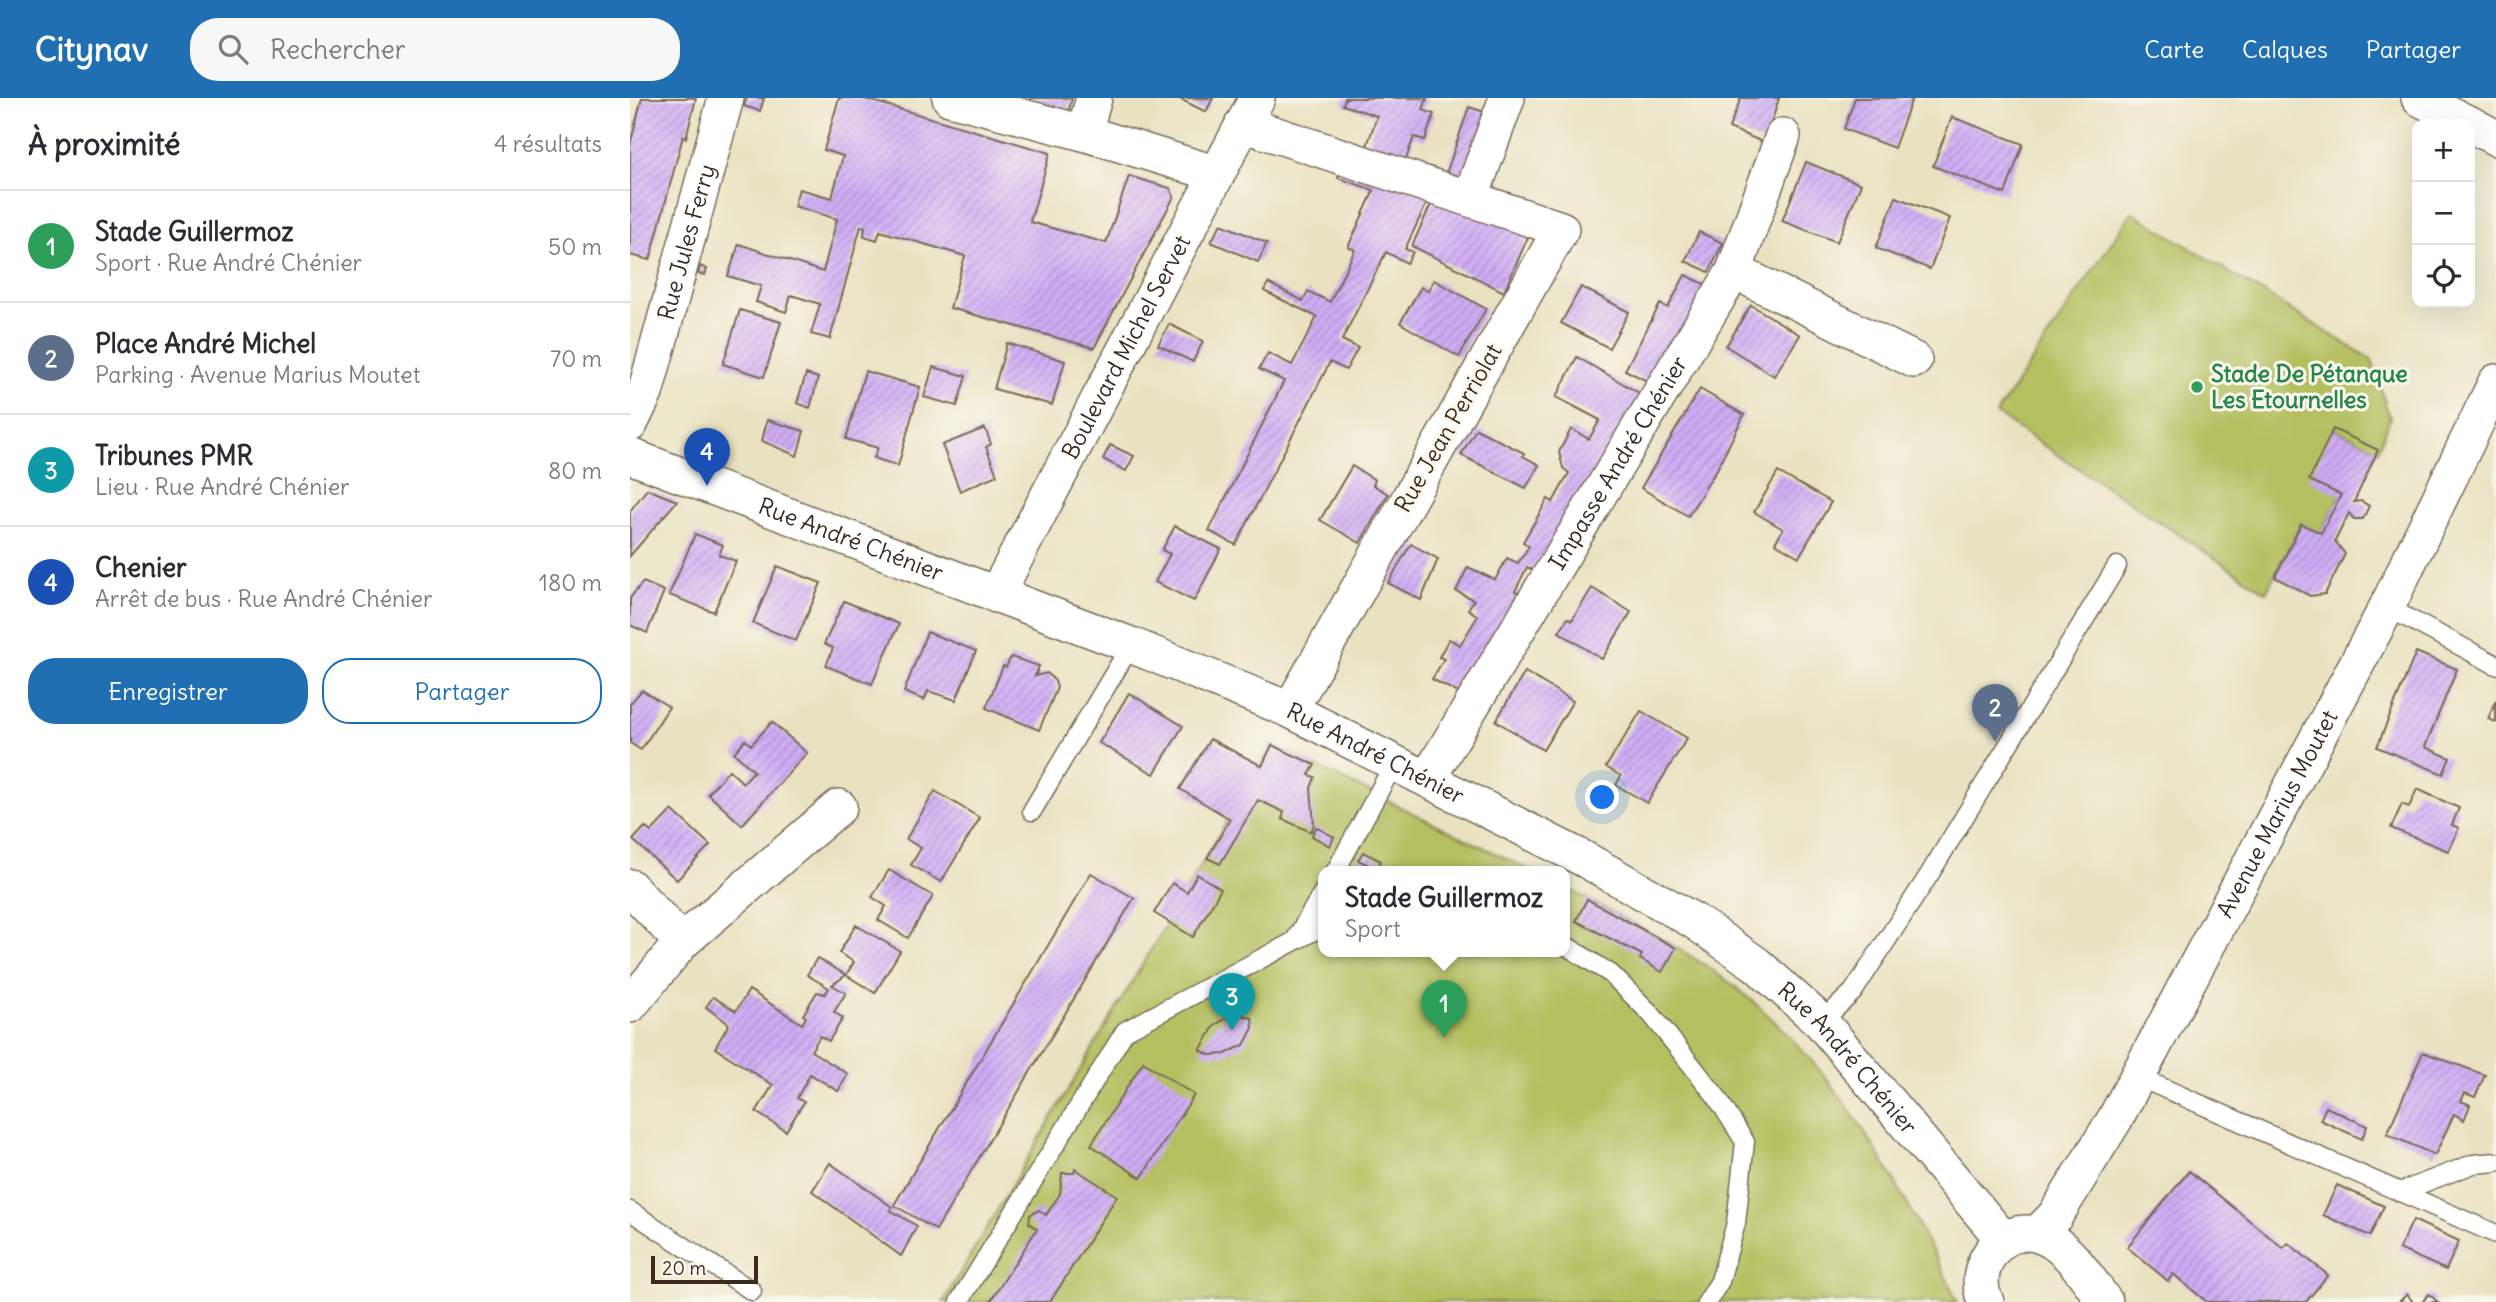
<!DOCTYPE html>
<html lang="fr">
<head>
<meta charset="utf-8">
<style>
	body { margin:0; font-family:Delius,sans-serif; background:#f7f7f7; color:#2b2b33 }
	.controls { position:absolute; right:21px; top:21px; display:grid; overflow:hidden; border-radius:14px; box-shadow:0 7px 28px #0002 }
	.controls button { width:63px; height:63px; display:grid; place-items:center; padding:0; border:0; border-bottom:2px solid #e1e1e2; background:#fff; color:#2b2b33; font:35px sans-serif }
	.scale { position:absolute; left:21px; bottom:18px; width:107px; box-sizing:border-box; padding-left:7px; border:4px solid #3b2a1e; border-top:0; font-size:19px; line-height:24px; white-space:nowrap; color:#3b2a1e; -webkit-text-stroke:5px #fbf7ec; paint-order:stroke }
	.you { position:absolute; left:973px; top:700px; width:24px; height:24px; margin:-18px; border:5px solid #fff; border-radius:50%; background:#1a73e8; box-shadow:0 0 0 10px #1a73e833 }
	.badge { display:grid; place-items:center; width:46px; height:46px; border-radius:50%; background:#1f6fb2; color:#fff; font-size:23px; font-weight:700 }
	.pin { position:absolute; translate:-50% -58px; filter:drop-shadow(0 2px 4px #0008) }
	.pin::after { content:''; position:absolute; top:37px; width:24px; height:21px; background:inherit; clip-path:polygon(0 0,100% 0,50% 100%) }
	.popup { position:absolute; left:688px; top:768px; width:252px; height:91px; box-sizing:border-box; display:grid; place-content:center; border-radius:14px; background:#fff; filter:drop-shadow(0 2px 5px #0005); font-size:23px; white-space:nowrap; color:#7c7c81 }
	.popup b { font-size:26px; color:#2b2b33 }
	.popup::after { content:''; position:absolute; left:50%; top:100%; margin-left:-14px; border:14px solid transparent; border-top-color:#fff }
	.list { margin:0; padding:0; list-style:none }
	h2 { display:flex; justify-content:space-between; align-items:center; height:91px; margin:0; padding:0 28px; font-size:30px }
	h2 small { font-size:23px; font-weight:400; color:#7c7c81 }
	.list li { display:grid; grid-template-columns:46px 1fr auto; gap:21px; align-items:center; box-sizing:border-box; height:112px; padding:0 28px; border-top:2px solid #e1e1e2 }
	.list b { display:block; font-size:26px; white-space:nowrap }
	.list p { margin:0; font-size:23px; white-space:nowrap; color:#7c7c81 }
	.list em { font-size:23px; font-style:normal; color:#7c7c81 }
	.actions { display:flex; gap:14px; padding:21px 28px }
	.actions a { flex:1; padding:16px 0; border:2px solid #1f6fb2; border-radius:28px; text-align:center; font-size:24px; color:#1f6fb2 }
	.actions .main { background:#1f6fb2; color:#fff }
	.icon { flex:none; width:38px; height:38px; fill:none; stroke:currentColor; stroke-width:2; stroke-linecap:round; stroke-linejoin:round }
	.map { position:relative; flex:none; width:1866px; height:1204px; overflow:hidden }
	header { display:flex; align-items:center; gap:42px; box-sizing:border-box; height:98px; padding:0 35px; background:#1f6fb2; color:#fff }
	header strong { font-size:33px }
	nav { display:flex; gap:38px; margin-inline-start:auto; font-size:24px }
	.search { width:490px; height:63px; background:#f7f7f7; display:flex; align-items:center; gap:18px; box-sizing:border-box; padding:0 24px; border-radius:28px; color:#7c7c81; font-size:26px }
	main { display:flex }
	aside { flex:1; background:#fff }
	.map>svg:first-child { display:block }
</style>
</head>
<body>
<header>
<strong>Citynav</strong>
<div class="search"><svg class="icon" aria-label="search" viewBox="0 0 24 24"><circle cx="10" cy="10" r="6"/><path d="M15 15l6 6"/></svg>Rechercher</div>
<nav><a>Carte</a><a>Calques</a><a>Partager</a></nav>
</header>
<main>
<aside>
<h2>À proximité<small>4 résultats</small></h2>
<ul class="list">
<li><span class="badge" style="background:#2e9e5b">1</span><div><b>Stade Guillermoz</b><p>Sport · Rue André Chénier</p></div><em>50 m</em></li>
<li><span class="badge" style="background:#5c6f8a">2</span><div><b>Place André Michel</b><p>Parking · Avenue Marius Moutet</p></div><em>70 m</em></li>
<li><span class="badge" style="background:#0f9aa8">3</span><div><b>Tribunes PMR</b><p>Lieu · Rue André Chénier</p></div><em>80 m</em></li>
<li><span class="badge" style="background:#1a4fb4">4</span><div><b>Chenier</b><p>Arrêt de bus · Rue André Chénier</p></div><em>180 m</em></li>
</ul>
<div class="actions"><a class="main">Enregistrer</a><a>Partager</a></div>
</aside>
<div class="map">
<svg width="1866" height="1204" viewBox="0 0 1866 1204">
	<defs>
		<pattern id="building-hatch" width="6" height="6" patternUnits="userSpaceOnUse" patternTransform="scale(1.75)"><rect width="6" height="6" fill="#d0aef6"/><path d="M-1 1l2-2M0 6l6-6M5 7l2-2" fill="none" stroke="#aa8ec7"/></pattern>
	</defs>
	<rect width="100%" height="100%" fill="#fbf7ec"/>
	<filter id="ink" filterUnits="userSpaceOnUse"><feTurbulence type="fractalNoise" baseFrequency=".0143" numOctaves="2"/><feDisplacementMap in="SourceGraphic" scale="14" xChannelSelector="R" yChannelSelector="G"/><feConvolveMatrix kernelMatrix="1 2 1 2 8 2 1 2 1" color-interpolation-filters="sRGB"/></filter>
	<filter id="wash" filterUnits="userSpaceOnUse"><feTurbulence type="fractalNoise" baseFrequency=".00686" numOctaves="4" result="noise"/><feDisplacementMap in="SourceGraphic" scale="28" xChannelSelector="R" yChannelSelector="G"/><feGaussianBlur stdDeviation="1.57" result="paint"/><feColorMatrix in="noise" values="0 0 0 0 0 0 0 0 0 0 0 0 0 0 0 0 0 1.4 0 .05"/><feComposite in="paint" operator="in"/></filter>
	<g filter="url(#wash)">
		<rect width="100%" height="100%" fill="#e9e2c1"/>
		<g fill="#b4c061" stroke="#787540" stroke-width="2">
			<polygon points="1502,114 1742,262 1760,321 1748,352 1704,331 1711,397 1691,435 1671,426 1636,494 1366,316"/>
			<path d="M642,647L904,774H693V854H935V789C980,814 1027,836 1070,864C1168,926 1237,1027 1289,1128C1302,1153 1317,1178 1327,1204H313Z"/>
		</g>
		<g id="blocks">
			<g fill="url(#building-hatch)">
				<polygon points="12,0 66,0 56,40 53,38 20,162 0,157 0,47"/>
				<polygon points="117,0 134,0 130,13 114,8"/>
				<polygon points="209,0 232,0 420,55 400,124 476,145 499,78 540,90 544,99 464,250 320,210 335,158 250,133 247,142 234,138 235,129 231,128 200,241 181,236 190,206 161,197 156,214 126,204 131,188 98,178 109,146 193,174 207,121 164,108 169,91 202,100 213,58 194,52"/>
				<polygon points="401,0 442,0 438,15 400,4"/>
				<polygon points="548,0 583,0 576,14"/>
				<polygon points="715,0 797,0 793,12 804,16 795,42 784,39 775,64 736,51 747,18 713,7"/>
				<polygon points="1111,0 1149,0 1135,45 1099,30"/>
				<polygon points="1225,0 1282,0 1264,50 1214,31"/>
				<polygon points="839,9 864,17 840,88 815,79"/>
				<polygon points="1322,19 1393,46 1375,96 1303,68"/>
				<polygon points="714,61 802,94 775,151 783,154 777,165 756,154 712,242 728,250 716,272 700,264 606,447 579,433 654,283 629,271 638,255 662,267 687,219 634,193 638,185 673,203 678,193 700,204 725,152 718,149 744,92 708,80"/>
				<polygon points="1176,64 1231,86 1207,144 1152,123"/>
				<polygon points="806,95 898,139 874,194 782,148"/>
				<polygon points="1266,99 1320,120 1300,171 1246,150"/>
				<polygon points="591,126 637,145 628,164 581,144"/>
				<polygon points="1069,134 1093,145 1079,174 1055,163"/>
				<polygon points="70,168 77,171 75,177 68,176"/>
				<polygon points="1055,177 1079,188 1023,286 995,272 1030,206 1038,210"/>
				<polygon points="804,182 856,211 829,259 770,225 791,189 798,193"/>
				<polygon points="951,189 999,214 979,250 931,225"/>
				<polygon points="1121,207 1170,237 1144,278 1096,248"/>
				<polygon points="110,212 151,224 134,279 93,266"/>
				<polygon points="539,226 573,243 563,264 528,247"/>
				<polygon points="377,245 435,263 422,307 364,291"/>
				<polygon points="947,259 1016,299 909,475 897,469 885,493 894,498 834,598 802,581 814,561 809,559 819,541 830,547 848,518 838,511 844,502 826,493 838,469 865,482 877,460 888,465 899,448 893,444 918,401 923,404 939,375 933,370 929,354 941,331 959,341 970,322 926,299"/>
				<polygon points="303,269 336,278 327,308 294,299"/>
				<polygon points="235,273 290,289 268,368 244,360 248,350 216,341"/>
				<polygon points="176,276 188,280 180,310 167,305"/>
				<polygon points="1070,291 1114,317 1087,371 1058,418 1011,390"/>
				<polygon points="137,322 174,333 167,358 132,343"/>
				<polygon points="355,330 361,346 356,349 367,377 330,393 312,347"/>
				<polygon points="846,331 894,355 893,358 909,367 896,390 831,357"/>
				<polygon points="1703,331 1748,352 1724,404 1731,403 1739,408 1733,421 1724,421 1719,415 1705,443 1715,456 1695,496 1680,498 1645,479 1671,426 1691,435 1711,397 1679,382"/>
				<polygon points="480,347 504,358 496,373 473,361"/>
				<polygon points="722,368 745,382 743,387 758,396 730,445 690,422"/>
				<polygon points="1148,374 1201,404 1169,459 1145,445 1153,431 1124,414"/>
				<polygon points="17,391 47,403 0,458 0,413"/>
				<polygon points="545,428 591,451 564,503 525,484 540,456 532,452"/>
				<polygon points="65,436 93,447 89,457 106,463 84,514 39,497"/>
				<polygon points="781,446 808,461 791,502 758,485"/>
				<polygon points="147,468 191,485 166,543 123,525"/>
				<polygon points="13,484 34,493 17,535 0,527 0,500"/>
				<polygon points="962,490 1001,514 972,561 929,534 938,520 942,522"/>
				<polygon points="214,503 269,526 242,586 196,568 203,550 194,546"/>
				<polygon points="297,534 346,553 326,602 298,593 294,602 274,594"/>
				<polygon points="1786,554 1827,571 1795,649 1820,660 1813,676 1747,649"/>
				<polygon points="381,559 409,568 405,578 417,575 425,583 427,590 409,632 356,610 373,568 376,569"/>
				<polygon points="895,574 943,603 913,652 866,623"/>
				<polygon points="12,592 39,609 11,652 0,645 0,606"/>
				<polygon points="499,595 553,628 524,676 469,645"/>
				<polygon points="1866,602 1866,624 1858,621"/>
				<polygon points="1011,613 1057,640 1017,705 986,687 991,678 976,669"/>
				<polygon points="142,624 177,655 112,727 78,696 99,672 113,685 124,673 104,655 115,642 121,647"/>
				<polygon points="580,641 632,668 642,647 685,667 679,677 685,679 681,690 684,726 681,734 652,721 654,714 628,702 590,766 577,760 600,721 550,691"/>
				<polygon points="1787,691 1829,710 1822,727 1829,730 1818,753 1761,730 1772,706 1779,709"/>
				<polygon points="305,693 350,720 311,784 281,767 291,750 276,741"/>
				<polygon points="42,712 80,747 47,782 3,742 15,729 21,734"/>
				<polygon points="686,729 704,739 700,748 682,738"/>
				<polygon points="733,754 751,763 747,771 728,762"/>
				<polygon points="259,772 303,798 278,840 248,822 256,808 242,799"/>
				<polygon points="461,775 504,800 306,1132 264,1107"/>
				<polygon points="567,776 591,791 563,839 524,815 542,785 557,794"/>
				<polygon points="957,801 1046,850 1032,874 1010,861 1012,857 946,823"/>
				<polygon points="226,827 270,853 245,895 216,877 224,864 209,855"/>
				<polygon points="187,860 216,877 202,887 216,895 204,914 213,920 199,943 190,938 181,953 218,976 208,993 180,976 167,1000 174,1004 156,1033 126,1014 143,987 85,950 99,926 76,909 83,899 106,913 119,892 172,926 176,919 173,917 187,894 195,896 199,890 177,877"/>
				<polygon points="605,915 622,920 623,930 614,947 595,956 580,957 570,952 585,927"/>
				<polygon points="1793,954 1855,977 1845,999 1835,995 1831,1003 1840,1007 1834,1022 1824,1016 1805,1057 1757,1036"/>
				<polygon points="513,964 564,997 511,1080 461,1047"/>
				<polygon points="1696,1009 1737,1028 1732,1041 1690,1022"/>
				<polygon points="200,1065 262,1109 260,1112 287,1128 271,1158 182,1093"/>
				<polygon points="445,1071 487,1098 420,1204 360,1204 407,1131 399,1125 400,1117 409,1112 416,1117 430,1096 432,1075 444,1075"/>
				<polygon points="1559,1073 1653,1150 1658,1145 1698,1177 1676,1204 1577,1204 1543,1176 1538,1183 1497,1149"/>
				<polygon points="1707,1087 1754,1108 1740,1138 1693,1117"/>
				<polygon points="1783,1122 1829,1143 1816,1172 1769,1151"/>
				<polygon points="1777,1196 1783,1204 1769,1204"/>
				<polygon points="1799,1196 1808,1204 1792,1204"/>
			</g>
		</g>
	</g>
	<g filter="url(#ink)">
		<use href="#blocks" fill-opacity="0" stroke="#786a57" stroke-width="2"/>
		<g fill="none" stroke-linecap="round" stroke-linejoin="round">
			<g stroke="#786a57" stroke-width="21">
				<g id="lane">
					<polyline points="1757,509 1866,567"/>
					<polyline points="402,713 501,547"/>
					<polyline points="705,774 765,664"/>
					<polyline points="665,842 693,794"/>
					<polyline points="935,847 981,876 1021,916 1086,998 1115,1044 1106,1125 1090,1183 1077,1204"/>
					<polyline points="1191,924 1223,894 1299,777 1487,468"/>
					<polyline points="1506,978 1866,1136"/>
					<polyline points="1770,1094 1843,1066 1866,1064"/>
					<polyline points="0,1113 122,1193"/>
					<polyline points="329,1204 495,933 693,828"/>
				</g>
			</g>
			<g stroke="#786a57" stroke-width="38">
				<g id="street">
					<polyline points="320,0 454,35 587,76"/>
					<polyline points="1789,0 1839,26"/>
					<polyline points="613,26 931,131 660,612"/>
					<polyline points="1840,26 1866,40"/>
					<polyline points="454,35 464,0"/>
					<polyline points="840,101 877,0"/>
					<polyline points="1104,173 1284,262"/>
					<path id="s1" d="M0,326L15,295L96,0"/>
					<path id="s2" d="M0,358L501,547L660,612L956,762L1064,823L1126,866L1191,924L1372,1140"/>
					<path id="s3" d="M366,497L627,0"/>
					<path id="s4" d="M798,680L1104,173L1153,38"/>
					<polyline points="0,789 52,844"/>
					<polyline points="0,907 52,844 209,709"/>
					<path id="s5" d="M1407,1136L1425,1118L1485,1021L1757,509L1866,284"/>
					<path d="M1356,1204C1339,1172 1369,1128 1405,1136C1435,1142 1458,1181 1475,1204"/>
				</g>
			</g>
			<use href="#lane" stroke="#fff" stroke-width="18"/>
			<use href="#street" stroke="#fff" stroke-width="35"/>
		</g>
	</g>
	<circle fill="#2e9e5b" stroke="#fbf7ec" stroke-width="2.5" cx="1567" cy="289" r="7"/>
	<g text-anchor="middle" stroke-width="6" stroke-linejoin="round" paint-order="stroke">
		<g font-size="23" fill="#3b2a1e" stroke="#fbf7ec">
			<text dy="8" stroke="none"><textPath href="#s1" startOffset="191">Rue Jules Ferry</textPath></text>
			<text dy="8" stroke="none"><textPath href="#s3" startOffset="280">Boulevard Michel Servet</textPath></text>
			<text transform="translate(818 330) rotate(-60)" y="8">Rue Jean Perriolat</text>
			<text dy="8" stroke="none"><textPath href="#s4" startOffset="368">Impasse André Chénier</textPath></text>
			<text dy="8" stroke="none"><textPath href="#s2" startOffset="236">Rue André Chénier</textPath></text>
			<text dy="8" stroke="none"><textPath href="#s2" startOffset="803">Rue André Chénier</textPath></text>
			<text dy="8" stroke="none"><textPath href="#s5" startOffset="485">Avenue Marius Moutet</textPath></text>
			<text dy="8" stroke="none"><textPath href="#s2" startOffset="1370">Rue André Chénier</textPath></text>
		</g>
		<g font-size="23" font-weight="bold" fill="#27864d" stroke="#fbf7ec" text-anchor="start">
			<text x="1581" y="284">Stade De Pétanque<tspan x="1581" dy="26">Les Etournelles</tspan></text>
		</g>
	</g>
</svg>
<div class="controls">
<button>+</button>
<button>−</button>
<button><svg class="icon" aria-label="locate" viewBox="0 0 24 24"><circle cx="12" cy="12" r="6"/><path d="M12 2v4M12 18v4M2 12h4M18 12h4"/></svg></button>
</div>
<div class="scale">20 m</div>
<div class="you"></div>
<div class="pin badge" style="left:814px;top:940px;background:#2e9e5b">1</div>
<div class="popup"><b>Stade Guillermoz</b>Sport</div>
<div class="pin badge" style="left:1365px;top:644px;background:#5c6f8a">2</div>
<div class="pin badge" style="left:602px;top:933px;background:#0f9aa8">3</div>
<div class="pin badge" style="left:77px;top:388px;background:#1a4fb4">4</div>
</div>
</main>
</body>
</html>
